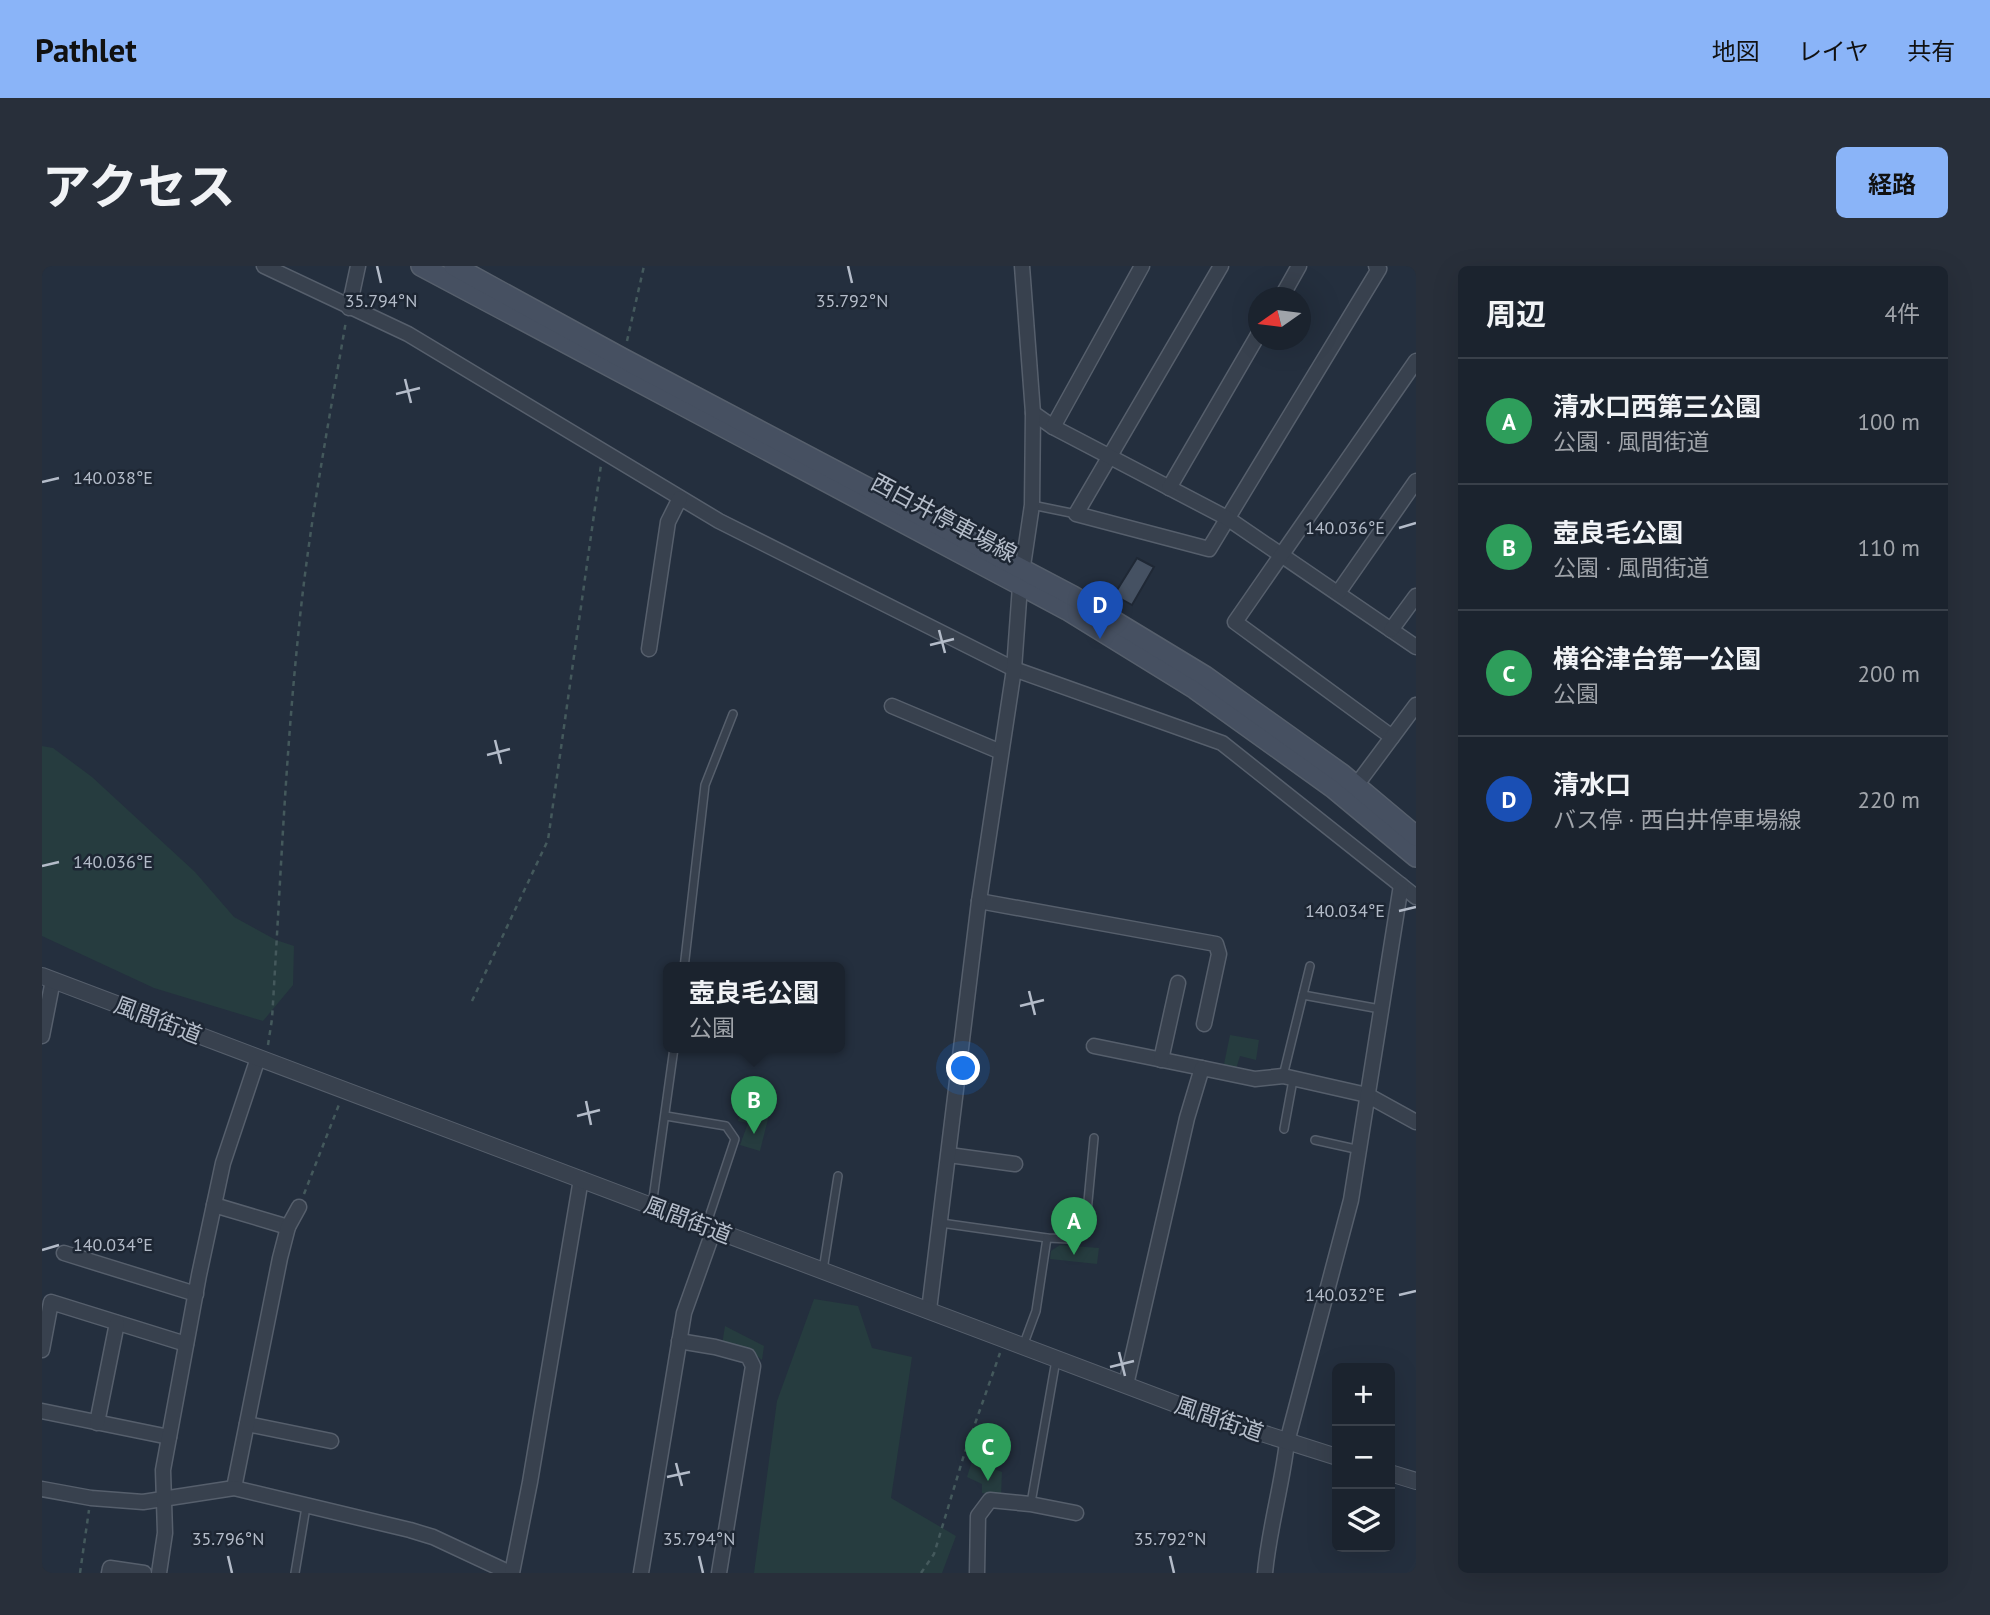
<!DOCTYPE html>
<html lang="ja">
<head>
<meta charset="utf-8">
<style>
	body { margin:0; font-family:"PT Sans","Noto Sans JP",sans-serif; background:#282f3a; color:#f1f3f6 }
	.controls { position:absolute; right:21px; bottom:21px; display:grid; overflow:hidden; border-radius:10px; box-shadow:0 7px 28px #0002 }
	.controls button { width:63px; height:63px; display:grid; place-items:center; padding:0; border:0; border-bottom:2px solid #39404a; background:#1b232e; color:#f1f3f6; font:35px sans-serif }
	.compass { position:absolute; left:1206px; top:21px; width:63px; height:63px; border-radius:50%; background:#1b232e; box-shadow:0 7px 28px #0002; rotate:256deg }
	.you { position:absolute; left:922px; top:803px; width:24px; height:24px; margin:-18px; border:5px solid #fff; border-radius:50%; background:#1a73e8; box-shadow:0 0 0 10px #1a73e833 }
	.badge { display:grid; place-items:center; width:46px; height:46px; border-radius:50%; background:#8ab4f8; color:#fff; font-size:23px; font-weight:700 }
	.pin { position:absolute; translate:-50% -58px; filter:drop-shadow(0 2px 4px #0008) }
	.pin::after { content:''; position:absolute; top:37px; width:24px; height:21px; background:inherit; clip-path:polygon(0 0,100% 0,50% 100%) }
	.popup { position:absolute; left:621px; top:696px; width:182px; height:91px; box-sizing:border-box; display:grid; place-content:center; border-radius:10px; background:#1b232e; filter:drop-shadow(0 2px 5px #0005); font-size:23px; white-space:nowrap; color:#a0a4aa }
	.popup b { font-size:26px; color:#f1f3f6 }
	.popup::after { content:''; position:absolute; left:50%; top:100%; margin-left:-14px; border:14px solid transparent; border-top-color:#1b232e }
	.list { margin:0; padding:0; list-style:none }
	h2 { display:flex; justify-content:space-between; align-items:center; height:91px; margin:0; padding:0 28px; font-size:30px }
	h2 small { font-size:23px; font-weight:400; color:#a0a4aa }
	.list li { display:grid; grid-template-columns:46px 1fr auto; gap:21px; align-items:center; box-sizing:border-box; height:126px; padding:0 28px; border-top:2px solid #39404a }
	.list b { display:block; font-size:26px; white-space:nowrap }
	.list p { margin:0; font-size:23px; white-space:nowrap; color:#a0a4aa }
	.list em { font-size:23px; font-style:normal; color:#a0a4aa }
	.icon { flex:none; width:38px; height:38px; fill:none; stroke:currentColor; stroke-width:2; stroke-linecap:round; stroke-linejoin:round }
	.map { position:relative; flex:none; width:1374px; height:1307px; overflow:hidden; border-radius:10px }
	header { display:flex; align-items:center; gap:42px; box-sizing:border-box; height:98px; padding:0 35px; background:#8ab4f8; color:#111 }
	header strong { font-size:33px }
	nav { display:flex; gap:38px; margin-inline-start:auto; font-size:24px }
	.intro { display:flex; align-items:center; justify-content:space-between; box-sizing:border-box; height:168px; padding:0 42px }
	h1 { margin:0; font-size:49px }
	.button { padding:18px 32px; border-radius:10px; background:#8ab4f8; color:#111; font-size:24px; font-weight:700 }
	main { display:flex; gap:42px; padding:0 42px }
	aside { flex:1; background:#1b232e; border-radius:10px; box-shadow:0 7px 28px #0002 }
	.map>svg:first-child { display:block }
</style>
</head>
<body>
<header>
<strong>Pathlet</strong>
<nav><a>地図</a><a>レイヤ</a><a>共有</a></nav>
</header>
<div class="intro"><h1>アクセス</h1><a class="button">経路</a></div>
<main>
<div class="map">
<svg width="1374" height="1307" viewBox="0 0 1374 1307">
	<rect width="100%" height="100%" fill="#242f3e"/>
	<g fill="#263c3f">
		<polygon points="0,480 11,482 50,511 153,606 192,651 234,674 252,680 251,719 221,755 112,722 0,670"/>
		<polygon points="1188,769 1217,774 1214,794 1198,790 1193,806 1181,803"/>
		<polygon points="700,836 729,841 718,885 698,879 706,857 696,855"/>
		<polygon points="1018,979 1057,982 1055,998 1008,993 1009,985"/>
		<polygon points="772,1033 816,1040 830,1082 870,1091 849,1232 914,1270 900,1307 712,1307 735,1135"/>
		<polygon points="683,1060 722,1080 720,1094 710,1086 680,1079"/>
		<polygon points="930,1195 960,1206 959,1230 940,1227 940,1218 925,1211"/>
	</g>
	<polygon fill="#455162" stroke="#1f2835" stroke-width="2" points="1095,292 1112,301 1090,339 1072,329"/>
	<g fill="none" stroke-linecap="round" stroke-linejoin="round">
		<g stroke="#565f6c" stroke-width="10">
			<g id="service">
				<polyline points="990,239 1034,248"/>
				<polyline points="642,702 663,519 691,448"/>
				<polyline points="1261,729 1338,743"/>
				<polyline points="1241,810 1268,700"/>
				<polyline points="624,850 684,860 693,873 664,960"/>
				<polyline points="1242,863 1251,814"/>
				<polyline points="1273,874 1318,884"/>
				<polyline points="610,940 632,782"/>
				<polyline points="899,957 1005,972 1028,973 1043,967 1052,872"/>
				<polyline points="781,1004 796,910"/>
				<polyline points="981,1080 994,1045 1005,972"/>
				<polyline points="989,1237 1014,1094"/>
				<polyline points="253,1307 264,1241"/>
			</g>
		</g>
		<g stroke="#565f6c" stroke-width="17">
			<g id="minor">
				<polyline points="222,0 366,68 677,255 972,403 1180,477 1374,631"/>
				<polyline points="1179,0 1034,248 1167,283 1337,3 1334,0"/>
				<polyline points="1239,32 1257,0"/>
				<polyline points="307,42 316,0"/>
				<polyline points="991,147 1011,161 1185,252 1374,381"/>
				<polyline points="1011,161 1100,0"/>
				<polyline points="1127,222 1216,69"/>
				<polyline points="1296,327 1374,215"/>
				<polyline points="1349,364 1374,330"/>
				<polyline points="607,383 626,256 638,232"/>
				<polyline points="850,440 959,486"/>
				<polyline points="1350,471 1193,356 1374,95"/>
				<polyline points="1310,525 1374,439"/>
				<polyline points="937,635 1174,678 1177,688 1162,758"/>
				<polyline points="0,770 11,714"/>
				<polyline points="1052,780 1160,802"/>
				<polyline points="1119,794 1136,717"/>
				<polyline points="907,889 973,898"/>
				<polyline points="172,939 246,961"/>
				<polyline points="22,987 154,1028"/>
				<polyline points="887,1044 937,635 972,403 978,320 990,239 991,147 980,0"/>
				<polyline points="637,1075 673,1081 706,1090 711,1100 677,1307"/>
				<polyline points="0,1084 9,1036 144,1078"/>
				<polyline points="1084,1119 1145,852 1160,802 1213,813 1241,810 1325,829 1374,856"/>
				<polyline points="0,1145 127,1171"/>
				<polyline points="55,1157 75,1057"/>
				<polyline points="205,1158 289,1175"/>
				<polyline points="192,1222 238,992 246,961 257,941"/>
				<polyline points="0,1223 49,1232 101,1236 192,1222 368,1264 391,1271 468,1307"/>
				<polyline points="67,1307 68,1302 102,1307"/>
				<polyline points="117,1307 123,1267 121,1204 157,1009 181,897 216,792"/>
				<polyline points="470,1307 488,1216 539,913"/>
				<polyline points="599,1307 642,1047 672,963"/>
				<polyline points="935,1307 936,1250 948,1234 988,1238 1034,1247"/>
				<path d="M1223,1307C1227,1263 1240,1220 1245,1176L1309,934L1359,619"/>
			</g>
		</g>
		<g stroke="#565f6c" stroke-width="18">
			<g id="tertiary">
				<polyline points="0,710 1163,1149 1295,1191"/>
				<polyline points="1348,1207 1374,1215"/>
			</g>
		</g>
		<g stroke="#565f6c" stroke-width="22">
			<g id="secondary">
				<polyline points="379,0 1025,344 1153,423 1291,522 1374,591"/>
				<polyline points="412,0 580,92 1031,330 1163,410 1300,508 1374,570"/>
			</g>
		</g>
		<g stroke="#44595c" stroke-width="2.5" stroke-dasharray="5 5" stroke-linecap="butt">
			<polyline points="585,75 602,0"/>
			<polyline points="430,735 506,574 559,199"/>
			<path d="M226,779L230,753C238,626 243,498 256,371C266,265 286,160 304,55"/>
			<polyline points="262,928 298,836"/>
			<polyline points="38,1307 47,1244"/>
			<polyline points="879,1307 892,1288 922,1189 958,1087"/>
		</g>
		<use href="#service" stroke="#38414e" stroke-width="7"/>
		<use href="#minor" stroke="#38414e" stroke-width="14"/>
		<use href="#tertiary" stroke="#38414e" stroke-width="16"/>
		<use href="#secondary" stroke="#465061" stroke-width="19"/>
	</g>
	<path fill="none" stroke="#b4bcc9" stroke-width="2.5" d="M335,0L339,17M806,0L810,17M363,113L369,137M354,128L378,122M0,216L17,212M1357,262L1374,257M897,364L903,387M888,379L912,373M453,474L459,498M445,489L468,483M0,600L17,596M1357,645L1374,641M987,725L993,749M978,740L1002,734M544,835L549,859M535,850L558,844M0,984L17,979M1357,1029L1374,1025M1077,1086L1083,1110M1068,1101L1092,1095M634,1197L640,1220M625,1211L648,1206M186,1290L190,1307M657,1290L661,1307M1128,1290L1132,1307"/>
	<g text-anchor="middle" stroke-width="5" stroke-linejoin="round" paint-order="stroke">
		<g font-size="23" fill="#b4bcc9" stroke="#1d2633">
			<text transform="translate(902 252) rotate(28)" y="8">西白井停車場線</text>
			<text transform="translate(116 754) rotate(21)" y="8">風間街道</text>
			<text transform="translate(646 954) rotate(21)" y="8">風間街道</text>
			<text transform="translate(1177 1153) rotate(19)" y="8">風間街道</text>
		</g>
	</g>
	<g font-size="18" text-anchor="middle" fill="#b4bcc9" stroke="#1d2633" stroke-width="5" stroke-linejoin="round" paint-order="stroke">
		<text x="810" y="41">35.792°N</text>
		<text x="339" y="41">35.794°N</text>
		<text x="71" y="218">140.038°E</text>
		<text x="1303" y="268">140.036°E</text>
		<text x="71" y="602">140.036°E</text>
		<text x="1303" y="651">140.034°E</text>
		<text x="71" y="985">140.034°E</text>
		<text x="1303" y="1035">140.032°E</text>
		<text x="186" y="1279">35.796°N</text>
		<text x="657" y="1279">35.794°N</text>
		<text x="1128" y="1279">35.792°N</text>
	</g>
</svg>
<div class="controls">
<button>+</button>
<button>−</button>
<button><svg class="icon" aria-label="layers" viewBox="0 0 24 24"><path d="M12 4l9 5-9 5-9-5zM3 14l9 5 9-5"/></svg></button>
</div>
<svg class="compass" viewBox="-18 -18 36 36"><path d="M0-13l5 13h-10z" fill="#e53935"/><path d="M0 13l5-13h-10z" fill="#a0a4aa"/></svg>
<div class="you"></div>
<div class="pin badge" style="left:1032px;top:989px;background:#2e9e5b">A</div>
<div class="pin badge" style="left:712px;top:868px;background:#2e9e5b">B</div>
<div class="popup"><b>壺良毛公園</b>公園</div>
<div class="pin badge" style="left:946px;top:1215px;background:#2e9e5b">C</div>
<div class="pin badge" style="left:1058px;top:373px;background:#1a4fb4">D</div>
</div>
<aside>
<h2>周辺<small>4件</small></h2>
<ul class="list">
<li><span class="badge" style="background:#2e9e5b">A</span><div><b>清水口西第三公園</b><p>公園 · 風間街道</p></div><em>100 m</em></li>
<li><span class="badge" style="background:#2e9e5b">B</span><div><b>壺良毛公園</b><p>公園 · 風間街道</p></div><em>110 m</em></li>
<li><span class="badge" style="background:#2e9e5b">C</span><div><b>横谷津台第一公園</b><p>公園</p></div><em>200 m</em></li>
<li><span class="badge" style="background:#1a4fb4">D</span><div><b>清水口</b><p>バス停 · 西白井停車場線</p></div><em>220 m</em></li>
</ul>
</aside>
</main>
</body>
</html>
